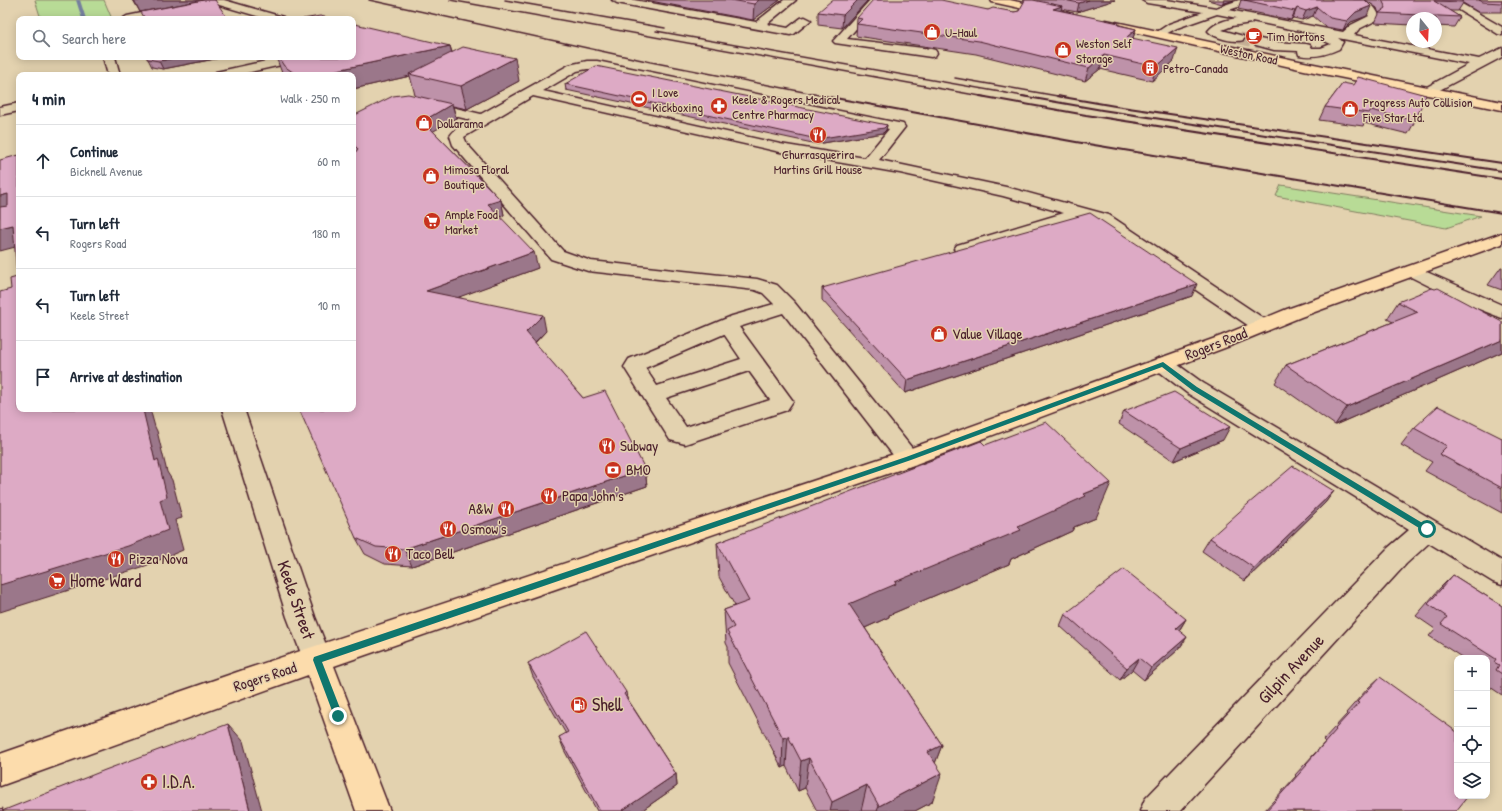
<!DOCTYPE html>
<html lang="en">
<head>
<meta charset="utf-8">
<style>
	body { margin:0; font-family:"Patrick Hand",sans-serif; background:#f6f6f7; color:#1f2937 }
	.controls { position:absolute; right:12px; bottom:12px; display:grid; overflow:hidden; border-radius:8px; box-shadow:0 2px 10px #0003 }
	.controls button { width:36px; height:36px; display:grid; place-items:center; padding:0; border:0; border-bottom:1px solid #e0e1e3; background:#fff; color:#1f2937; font:20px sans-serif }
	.compass { position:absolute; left:1406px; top:12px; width:36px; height:36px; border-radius:50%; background:#fff; box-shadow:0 2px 10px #0003; rotate:162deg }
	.stop { position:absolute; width:12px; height:12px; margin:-9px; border:3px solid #0f766e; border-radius:50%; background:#fff }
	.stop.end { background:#0f766e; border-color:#fff; box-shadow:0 1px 4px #0008 }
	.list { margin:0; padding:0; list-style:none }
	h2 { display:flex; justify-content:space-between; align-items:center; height:52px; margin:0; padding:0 16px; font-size:17px }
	h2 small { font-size:13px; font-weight:400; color:#747a83 }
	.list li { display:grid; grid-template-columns:26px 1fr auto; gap:12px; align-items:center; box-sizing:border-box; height:72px; padding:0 16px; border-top:1px solid #e0e1e3 }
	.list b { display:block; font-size:15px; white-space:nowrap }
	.list p { margin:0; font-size:13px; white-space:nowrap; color:#747a83 }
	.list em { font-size:13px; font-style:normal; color:#747a83 }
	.icon { flex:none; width:22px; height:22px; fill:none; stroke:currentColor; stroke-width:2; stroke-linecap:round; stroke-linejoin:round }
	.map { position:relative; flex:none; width:1502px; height:811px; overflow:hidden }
	.search { position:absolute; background:#fff; box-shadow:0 2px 10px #0003; left:16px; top:16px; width:340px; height:44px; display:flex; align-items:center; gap:10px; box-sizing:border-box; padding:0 14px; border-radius:8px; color:#747a83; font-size:15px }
	.panel { position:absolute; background:#fff; box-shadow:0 2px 10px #0003; left:16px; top:72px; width:340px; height:340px; border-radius:8px }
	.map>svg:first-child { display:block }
</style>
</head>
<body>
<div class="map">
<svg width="1502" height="811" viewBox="0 0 1502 811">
	<rect width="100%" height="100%" fill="#e3d2af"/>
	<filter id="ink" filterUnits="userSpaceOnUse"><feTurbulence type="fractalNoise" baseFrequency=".025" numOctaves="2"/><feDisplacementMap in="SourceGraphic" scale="8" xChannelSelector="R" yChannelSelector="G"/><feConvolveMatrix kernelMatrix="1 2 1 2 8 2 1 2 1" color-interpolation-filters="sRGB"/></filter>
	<g filter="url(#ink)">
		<g fill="#b8db96" stroke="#817d60">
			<polygon points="35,0 104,0 112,19 41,19"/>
			<polygon points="1281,185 1481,216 1446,228 1276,196"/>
		</g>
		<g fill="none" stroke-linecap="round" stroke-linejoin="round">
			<polygon fill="#747f9e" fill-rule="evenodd" points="76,0 80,0 86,19 82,19"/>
			<polyline stroke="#c4ae95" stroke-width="12" stroke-dasharray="12 6" stroke-linecap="butt" points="1239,38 1260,43"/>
			<g stroke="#4a1f2b" stroke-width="3">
				<g id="minor">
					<polygon points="206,0 224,0 283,17 284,19 267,19 216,4 143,19 122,19 127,16"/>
					<polygon points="612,0 634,0 756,22 784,0 796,0 767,24 788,28 801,18 805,17 811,20 794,34 790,35 617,3"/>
					<polygon points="870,0 881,0 847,39 931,49 935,50 937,53 935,56 931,57 835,43 833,41 835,39"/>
					<path d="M1142,0H1167L1216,8L1239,0H1254L1253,2L1229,10L1343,32L1351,25L1369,16L1354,0C1368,0 1374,4 1380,17L1379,19L1359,29L1354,35L1479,59L1502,48V57L1430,95L1425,94L1423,91L1425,88L1469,64L1338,38L1343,42L1339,49C1326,55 1313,58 1299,55L1298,51L1274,50L1256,45L1254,43L1256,41L1260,39L1274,42L1306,44L1310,45L1312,48H1321L1331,44L1316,37L1315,34L1252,21L1251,23L1232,26L1222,30L1243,36L1245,38L1243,40C1234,43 1214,38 1208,31C1215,22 1227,20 1237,18L1217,14L1177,28L1160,37L1156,36L1154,34L1169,24L1203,12L1147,3Z"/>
					<polygon points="1443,0 1455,0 1502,27 1502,35 1498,34"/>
					<polygon points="103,57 115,57 120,75 108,75"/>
					<polygon points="284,57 306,57 304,60 237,75 214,75 216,72"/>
					<path d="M587,61H597L903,124L905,127L879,160L1006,187L1109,215L1269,322L1272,326L1269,330L1262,332L1255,330L1097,223L1079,218L1075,221L963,254L957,253L954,249L957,245L1064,213L1003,196L900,173L780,152L533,96L464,137L467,144L563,251L591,261L757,279L777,285L794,302L920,458L916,464L908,467L900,464L783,313L739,327L793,401L787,410L685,444L670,440L624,367L629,359L732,316L774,304L763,293L755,290L588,271L551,259L453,145L450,136C455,128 463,125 471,120L421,108L419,105L421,102L426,101L481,114L569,65ZM587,69H597L889,129L865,158L780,144L543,91L577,71ZM724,334L741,359L657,386L645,368ZM749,371L770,400L686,427L666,398Z"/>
					<polygon points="19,103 19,111 0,115 0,107"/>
					<polygon points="1413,266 1502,305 1502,318 1461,302 1407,275 1404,271 1407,267"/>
					<polygon points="1163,357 1170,359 1203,383 1502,561 1502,585 1493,582 1429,543 1406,564 1180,811 1140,811 1145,799 1388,548 1409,530 1187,393 1156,369 1153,364 1156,359"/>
					<polygon points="222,409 244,409 315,617 332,660 327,669 317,673 307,669 287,617"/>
				</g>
			</g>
			<g stroke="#4a1f2b" stroke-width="3">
				<g id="major">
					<polygon points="991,0 1010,0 1055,10 1056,12 1051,15 992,2"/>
					<polygon points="1106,20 1304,62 1502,102 1502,110 1304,70 1102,25 1100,23 1102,21"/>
					<polygon points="1502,233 1502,244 1301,317 1235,344 916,464 334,666 390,811 356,811 308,675 0,786 0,754 243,670 900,452 1221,336 1287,309"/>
				</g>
			</g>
			<use href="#minor" fill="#e3d2af" fill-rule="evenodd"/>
			<use href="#major" fill="#fcdcac" fill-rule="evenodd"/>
			<g stroke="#4a1f2b" stroke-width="1.5">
				<polyline points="369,0 651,62 829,97"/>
				<polyline points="450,0 986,97"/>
				<polyline points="505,0 665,28"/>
				<polyline points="656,31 1028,97"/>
				<polyline points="955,78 1063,97"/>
			</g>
			<g stroke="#4a1f2b" stroke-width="2">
				<polyline points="824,96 1076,142 1502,213"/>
				<polyline points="980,96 1086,115 1502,179"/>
				<polyline points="1022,96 1102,110 1502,171"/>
				<polyline points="1057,96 1115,106 1502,163"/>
			</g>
		</g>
		<g fill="#be92a9" stroke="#4a1f2b">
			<polygon points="133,0 204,0 140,12"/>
			<polygon points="645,0 780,0 753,20"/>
			<polygon points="868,0 842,28 818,25 818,12"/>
			<polygon points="1023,0 1115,0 1077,12 1061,9 1061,10 1136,29 1133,38 1174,61 1152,81 1100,69 1085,81 976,54 856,36 857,18 988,10 1014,12 1019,11 1025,1 1023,1"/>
			<polygon points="1208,0 1234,0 1222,4"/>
			<polygon points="1241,0 1502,0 1502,12 1478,12 1463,3 1458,11 1450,11 1460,17 1454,27 1436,26 1436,18 1412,18 1412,25 1375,23 1379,14 1377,8 1367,1 1365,0 1367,16 1351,22 1343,30 1326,27 1313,16 1302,20 1293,18 1291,20 1238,9"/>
			<polygon points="450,46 452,52 519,81 467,109 453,106 456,118 433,131 501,200 504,215 500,217 538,268 458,297 546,331 535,343 645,469 647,486 412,566 385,564 365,554 356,538 353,409 353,116 415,95 410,76 353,89 353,75 284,75 282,73 276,57 272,58 271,57 353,57"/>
			<polygon points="147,57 225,57 163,69 152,67"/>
			<polygon points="1343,83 1415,121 1408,134 1364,123 1363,126 1319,120 1325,107"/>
			<polygon points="565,84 887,125 886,130 883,133 817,144 566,90"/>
			<polygon points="1501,267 1502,267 1502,290 1488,285"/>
			<polygon points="822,288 1192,296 905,393 822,300"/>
			<polygon points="1398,302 1502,322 1502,352 1335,425 1275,383 1286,365 1393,322 1387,319"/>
			<polygon points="1124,411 1223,440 1174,461 1119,424"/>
			<polygon points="1414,428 1502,438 1502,513 1425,471 1432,462 1401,445"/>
			<polygon points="985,445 1096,518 1074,527 1072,531 1011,559 1009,564 889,615 889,617 865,628 942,745 935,763 932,802 915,811 817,811 805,788 798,791 786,766 782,768 728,663 728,647 726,643 724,610 735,606 719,577 717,543"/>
			<polygon points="1334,491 1325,503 1245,581 1202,551 1210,538"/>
			<polygon points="1453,575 1502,606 1502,695 1487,685 1487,658 1463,658 1429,636 1435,629 1416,616 1440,588"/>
			<polygon points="1065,614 1186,619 1179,631 1187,637 1179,649 1144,680 1132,670 1120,680 1060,626"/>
			<polygon points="528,663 626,692 627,698 676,774 677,786 641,811 597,811 564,750 559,737 566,734 533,677"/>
			<polygon points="1380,677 1456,811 1264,811 1296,776 1295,775 1325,742 1323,740 1347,714 1346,713 1368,688"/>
		</g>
		<g fill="#9b778a" stroke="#4a1f2b">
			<polygon points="134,0 204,0 140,12"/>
			<polygon points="759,0 780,0 753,20 754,4"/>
			<polygon points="858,0 868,0 842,28 843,15"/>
			<polygon points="1089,0 1115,0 1077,12 1079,3"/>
			<polygon points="1224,0 1234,0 1222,4"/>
			<polygon points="1062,6 1059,18 1053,9"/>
			<polygon points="1371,6 1367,16 1351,22 1343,30 1347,21 1356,12"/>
			<polygon points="1317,7 1313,16 1302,20 1306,11"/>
			<polygon points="1297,8 1293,18 1291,20 1295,11"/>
			<polygon points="1136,29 1132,41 1127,37"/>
			<polygon points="450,46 455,66 409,74 410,76 353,89 353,75 314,75"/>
			<polygon points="1178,48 1174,61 1152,81 1156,67"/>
			<polygon points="1104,55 1100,69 1085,81 1089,68"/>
			<polygon points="179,57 225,57 163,69 159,61"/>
			<polygon points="515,58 519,81 467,109 461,86"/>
			<polygon points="452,104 456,118 427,135 423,121"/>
			<polygon points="887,125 886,130 883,133 817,144 817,139"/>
			<polygon points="8,194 19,210 0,218 0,196"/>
			<polygon points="501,200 504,215 491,220 488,204"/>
			<polygon points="13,225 19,246 0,251 0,228"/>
			<polygon points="534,252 538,268 432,307 426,291"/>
			<polygon points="1197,284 1192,296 905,393 907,380"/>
			<polygon points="543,315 546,331 529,348 526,332"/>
			<polygon points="1502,340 1502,352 1335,425 1347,407"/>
			<polygon points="141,409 150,409 155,427 157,431 167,472 172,480 182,518 175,520 183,550 145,566 0,612 0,585 160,500 155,461"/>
			<polygon points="1230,427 1223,440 1174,461 1181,448"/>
			<polygon points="645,469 647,486 412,566 404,549"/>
			<polygon points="1111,483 1096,518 1074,527 1072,531 1011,559 1009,564 889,615 889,617 845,637 849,604 895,582 1018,527 1084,494"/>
			<polygon points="1334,491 1325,503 1245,581 1254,568"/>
			<polygon points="1186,619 1178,632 1176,628"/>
			<polygon points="1187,637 1179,649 1144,680 1151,668"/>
			<polygon points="1139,658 1132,670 1120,680 1127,668"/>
			<polygon points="228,724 243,741 262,811 250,811"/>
			<polygon points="788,736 786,766 782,768 783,738"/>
			<polygon points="942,745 931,774 928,752"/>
			<polygon points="809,758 805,788 798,791 801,761"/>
			<polygon points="942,773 932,802 915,811 877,811 879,806"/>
			<polygon points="676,774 677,786 641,811 624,811 623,810"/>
			<polygon points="867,785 861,811 830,811 832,802"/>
		</g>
		<g fill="#ddaac5" stroke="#4a1f2b">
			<polygon points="204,0 215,0 228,19 145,19 141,12"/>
			<polygon points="731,0 759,0 754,4"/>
			<polygon points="832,0 858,0 843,15 818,12"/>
			<polygon points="873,0 941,0 988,10 993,8 1014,12 1019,11 1025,0 1033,0 1062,6 1053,9 1119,23 1118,25 1136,29 1127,37 1178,48 1156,67 1104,55 1089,68 979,41 857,24 862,19 857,18"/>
			<polygon points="1064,0 1089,0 1079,3"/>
			<polygon points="1244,0 1365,0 1371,6 1356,12 1347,21 1330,18 1317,7 1306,11 1297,8 1295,11"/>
			<polygon points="1382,0 1460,0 1463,2 1434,1 1460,17 1379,13 1386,8"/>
			<polygon points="1479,0 1502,0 1502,3 1483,2"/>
			<polygon points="320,16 334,19 303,19"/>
			<polygon points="353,24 355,24 450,46 314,75 297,75 284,66 278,57 353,57"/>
			<polygon points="463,47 515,58 461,86 409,74"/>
			<polygon points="147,57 179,57 159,61 147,59"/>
			<polygon points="596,66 887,125 884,128 817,139 565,84"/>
			<polygon points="1358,77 1426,95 1415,121 1371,110 1369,113 1325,107 1343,83 1353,85"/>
			<polygon points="408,94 452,104 423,121 501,200 488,204 534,252 426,291 543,315 526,332 583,398 605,391 645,469 404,549 376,547 356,538 299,409 353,409 353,154 354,154 358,149 354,145 353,145 353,116 393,96"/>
			<polygon points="19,155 19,409 141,409 142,411 143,410 155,461 158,459 167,497 160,500 168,530 128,546 0,585 0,292 11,289 10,279 17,277 13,225 0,228 0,207 8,206 8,194 0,196 0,160"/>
			<polygon points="1090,213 1197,284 907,380 822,288"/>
			<polygon points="1432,288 1435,289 1438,288 1502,322 1502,340 1347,407 1286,365 1418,312 1398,302"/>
			<polygon points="1174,392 1230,427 1181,448 1124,411"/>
			<polygon points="1438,406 1502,438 1502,488 1439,454 1447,446 1414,428"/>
			<polygon points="1046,422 1111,483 1084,494 1086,496 1018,527 1021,530 895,582 896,584 849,604 942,745 928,752 942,773 879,806 867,785 832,802 809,758 801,761 788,736 783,738 727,631 734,627 724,610 749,601 717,543 981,441 985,445"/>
			<polygon points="1293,466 1334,491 1254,568 1210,538 1248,504"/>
			<polygon points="1124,569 1186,619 1176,628 1187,637 1151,668 1139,658 1127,668 1065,614"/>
			<polygon points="1453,575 1502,606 1502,674 1496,670 1499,665 1494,662 1496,659 1441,624 1447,617 1428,604"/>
			<polygon points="586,631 626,692 624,694 676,774 623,810 624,811 600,811 559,737 568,732 528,663"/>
			<polygon points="1380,677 1457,732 1457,796 1468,796 1456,811 1266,811 1307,765 1306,764 1336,730 1335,729 1359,703 1357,702"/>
			<polygon points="228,724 250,811 0,811 0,809 3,808 2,811 105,770"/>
		</g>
	</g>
	<polygon fill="#0f766e" points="1163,362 1197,387 1429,527 1429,531 1424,531 1192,390 1162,367 911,460 322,662 343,716 342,719 338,721 335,719 334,716 313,660 314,657 906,457"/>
	<defs>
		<g id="shop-disc" transform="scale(0.9)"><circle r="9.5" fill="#c8321e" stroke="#e3d2af"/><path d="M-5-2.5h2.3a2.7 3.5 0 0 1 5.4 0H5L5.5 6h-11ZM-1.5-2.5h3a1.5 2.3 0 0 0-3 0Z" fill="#fff"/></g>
		<g id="cafe-disc" transform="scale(0.9)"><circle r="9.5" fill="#c8321e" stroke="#e3d2af"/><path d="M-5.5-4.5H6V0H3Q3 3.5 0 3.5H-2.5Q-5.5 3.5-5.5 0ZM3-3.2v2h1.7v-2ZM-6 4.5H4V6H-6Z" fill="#fff"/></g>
		<g id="building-disc" transform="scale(0.9)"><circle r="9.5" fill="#c8321e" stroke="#e3d2af"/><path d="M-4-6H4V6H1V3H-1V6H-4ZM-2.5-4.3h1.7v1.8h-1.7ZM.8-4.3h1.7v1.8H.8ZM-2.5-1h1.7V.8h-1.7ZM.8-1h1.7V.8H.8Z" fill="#fff"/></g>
		<g id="stadium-disc" transform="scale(0.9)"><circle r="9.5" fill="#c8321e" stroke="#e3d2af"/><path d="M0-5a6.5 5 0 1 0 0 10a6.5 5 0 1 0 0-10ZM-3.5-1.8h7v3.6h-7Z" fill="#fff"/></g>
		<g id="pharmacy-disc" transform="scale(0.9)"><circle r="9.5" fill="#c8321e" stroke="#e3d2af"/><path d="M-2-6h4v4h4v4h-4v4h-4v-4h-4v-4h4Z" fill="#fff"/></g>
		<g id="restaurant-disc" transform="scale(0.9)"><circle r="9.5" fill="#c8321e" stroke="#e3d2af"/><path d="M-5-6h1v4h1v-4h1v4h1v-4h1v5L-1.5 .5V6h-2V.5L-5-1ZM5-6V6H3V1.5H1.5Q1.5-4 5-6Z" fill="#fff"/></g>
		<g id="supermarket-disc" transform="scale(0.9)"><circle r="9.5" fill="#c8321e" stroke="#e3d2af"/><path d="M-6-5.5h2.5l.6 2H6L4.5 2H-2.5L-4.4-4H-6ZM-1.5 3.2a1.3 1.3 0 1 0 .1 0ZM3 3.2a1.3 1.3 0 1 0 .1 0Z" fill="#fff"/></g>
		<g id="bank-disc" transform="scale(0.9)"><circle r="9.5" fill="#c8321e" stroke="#e3d2af"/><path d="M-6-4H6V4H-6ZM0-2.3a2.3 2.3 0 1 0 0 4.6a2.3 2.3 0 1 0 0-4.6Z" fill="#fff"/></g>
		<g id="fuel-disc" transform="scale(0.9)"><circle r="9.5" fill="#c8321e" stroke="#e3d2af"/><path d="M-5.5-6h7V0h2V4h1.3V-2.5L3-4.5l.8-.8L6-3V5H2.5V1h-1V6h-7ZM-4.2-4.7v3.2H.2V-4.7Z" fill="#fff"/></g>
	</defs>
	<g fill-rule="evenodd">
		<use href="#shop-disc" x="932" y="32"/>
		<use href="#cafe-disc" x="1254" y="36"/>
		<use href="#shop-disc" x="1063" y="50"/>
		<use href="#building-disc" x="1150" y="68"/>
		<use href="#stadium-disc" x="639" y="99"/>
		<use href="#pharmacy-disc" x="719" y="106"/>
		<use href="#shop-disc" x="1350" y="109"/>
		<use href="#shop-disc" x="424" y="123"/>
		<use href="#restaurant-disc" x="818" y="135"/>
		<use href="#shop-disc" x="431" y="176"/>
		<use href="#supermarket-disc" x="432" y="221"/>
		<use href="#shop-disc" x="939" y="334"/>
		<use href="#restaurant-disc" x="607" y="446"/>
		<use href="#bank-disc" x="613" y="470"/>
		<use href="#restaurant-disc" x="549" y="496"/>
		<use href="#restaurant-disc" x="506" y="509"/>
		<use href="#restaurant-disc" x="448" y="529"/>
		<use href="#restaurant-disc" x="393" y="554"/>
		<use href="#restaurant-disc" x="116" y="559"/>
		<use href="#supermarket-disc" x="57" y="581"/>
		<use href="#fuel-disc" x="579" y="705"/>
		<use href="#pharmacy-disc" x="149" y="782"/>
	</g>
	<g text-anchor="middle" stroke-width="3" stroke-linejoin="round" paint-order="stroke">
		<g font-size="13" fill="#4a1f2b" stroke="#e3d2af" text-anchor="start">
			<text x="945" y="37">U-Haul</text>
			<text x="1267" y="41">Tim Hortons</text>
			<text x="1076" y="48">Weston Self<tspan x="1076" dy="15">Storage</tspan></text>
			<text x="1163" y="73">Petro-Canada</text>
			<text x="652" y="97">I Love<tspan x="652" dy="15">Kickboxing</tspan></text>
			<text x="732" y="104">Keele &amp; Rogers Medical<tspan x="732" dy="15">Centre Pharmacy</tspan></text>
			<text x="1363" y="107">Progress Auto Collision<tspan x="1363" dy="15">Five Star Ltd.</tspan></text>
			<text x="437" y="128">Dollarama</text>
			<text x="818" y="159" text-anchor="middle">Churrasquerira<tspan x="818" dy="15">Martins Grill House</tspan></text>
			<text x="444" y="174">Mimosa Floral<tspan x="444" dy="15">Boutique</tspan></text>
			<text x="445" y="219">Ample Food<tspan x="445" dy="15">Market</tspan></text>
		</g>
		<g font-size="13" fill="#4a1f2b" stroke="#e3d2af">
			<text transform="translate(1249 54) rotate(12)" y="5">Weston Road</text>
		</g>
		<g font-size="15" fill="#4a1f2b" stroke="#e3d2af" text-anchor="start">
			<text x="952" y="339">Value Village</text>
			<text x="620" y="451">Subway</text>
			<text x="626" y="475">BMO</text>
			<text x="562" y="501">Papa John's</text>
			<text x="493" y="514" text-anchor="end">A&amp;W</text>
			<text x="461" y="534">Osmow's</text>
			<text x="406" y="559">Taco Bell</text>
			<text x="129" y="564">Pizza Nova</text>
		</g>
		<g font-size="15" fill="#4a1f2b" stroke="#e3d2af">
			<text transform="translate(1216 344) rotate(-21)" y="5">Rogers Road</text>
			<text transform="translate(265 677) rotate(-18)" y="5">Rogers Road</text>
		</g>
		<g font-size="18" fill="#4a1f2b" stroke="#e3d2af" text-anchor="start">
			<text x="70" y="587">Home Ward</text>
			<text x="592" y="711">Shell</text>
			<text x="162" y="788">I.D.A.</text>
		</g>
		<g font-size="18" fill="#4a1f2b" stroke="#e3d2af">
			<text transform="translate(296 600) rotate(71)" y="6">Keele Street</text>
			<text transform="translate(1291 669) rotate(-47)" y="6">Gilpin Avenue</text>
		</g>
	</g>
</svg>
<div class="controls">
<button>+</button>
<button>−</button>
<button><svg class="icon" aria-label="locate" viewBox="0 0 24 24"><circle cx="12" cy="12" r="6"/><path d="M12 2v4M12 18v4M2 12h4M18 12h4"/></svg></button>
<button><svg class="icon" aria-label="layers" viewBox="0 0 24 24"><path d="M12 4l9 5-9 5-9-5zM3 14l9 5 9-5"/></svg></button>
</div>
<svg class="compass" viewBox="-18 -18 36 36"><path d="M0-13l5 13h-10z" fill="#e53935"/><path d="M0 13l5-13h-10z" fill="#747a83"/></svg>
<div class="stop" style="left:1427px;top:529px"></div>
<div class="stop end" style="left:338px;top:716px"></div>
<div class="search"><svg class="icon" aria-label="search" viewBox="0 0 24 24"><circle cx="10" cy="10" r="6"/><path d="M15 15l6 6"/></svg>Search here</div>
<section class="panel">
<h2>4 min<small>Walk · 250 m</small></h2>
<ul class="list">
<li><svg class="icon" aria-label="ahead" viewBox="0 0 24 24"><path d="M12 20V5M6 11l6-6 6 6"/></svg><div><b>Continue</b><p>Bicknell Avenue</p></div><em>60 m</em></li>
<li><svg class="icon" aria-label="left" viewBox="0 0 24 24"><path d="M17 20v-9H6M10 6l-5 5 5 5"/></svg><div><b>Turn left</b><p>Rogers Road</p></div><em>180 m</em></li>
<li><svg class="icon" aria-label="left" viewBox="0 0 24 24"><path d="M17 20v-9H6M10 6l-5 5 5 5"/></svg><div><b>Turn left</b><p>Keele Street</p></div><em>10 m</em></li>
<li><svg class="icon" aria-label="arrive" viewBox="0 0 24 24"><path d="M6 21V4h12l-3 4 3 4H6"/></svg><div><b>Arrive at destination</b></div></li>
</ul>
</section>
</div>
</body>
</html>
